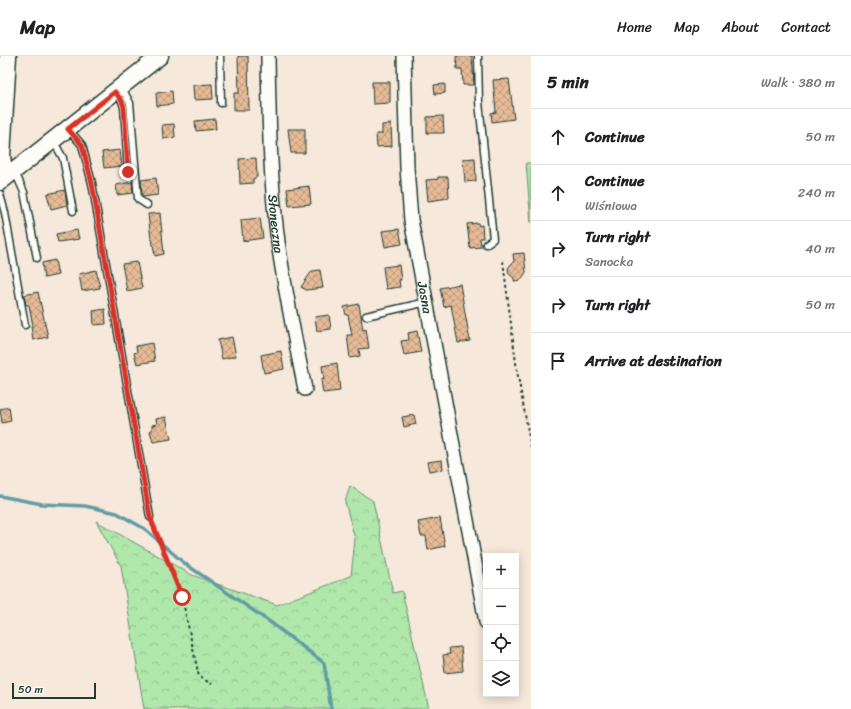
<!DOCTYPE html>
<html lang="en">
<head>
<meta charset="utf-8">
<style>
	body { margin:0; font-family:Sriracha,sans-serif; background:#f6f6f6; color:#202124 }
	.controls { position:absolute; right:12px; bottom:12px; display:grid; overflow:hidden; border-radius:0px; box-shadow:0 2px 10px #0003 }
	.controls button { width:36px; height:36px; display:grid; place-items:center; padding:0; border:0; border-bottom:1px solid #e0e0e0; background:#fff; color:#202124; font:20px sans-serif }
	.scale { position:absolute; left:12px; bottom:10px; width:84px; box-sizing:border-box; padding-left:4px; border:2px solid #1f3d34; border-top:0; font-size:11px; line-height:14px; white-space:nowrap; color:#1f3d34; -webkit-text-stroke:3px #fdfcf7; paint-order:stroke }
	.stop { position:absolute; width:12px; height:12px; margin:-9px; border:3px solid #d93025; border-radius:50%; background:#fff }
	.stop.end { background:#d93025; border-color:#fff; box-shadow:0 1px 4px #0008 }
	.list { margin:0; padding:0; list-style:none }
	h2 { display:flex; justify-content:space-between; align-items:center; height:52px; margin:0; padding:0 16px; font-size:17px }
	h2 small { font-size:13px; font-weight:400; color:#757577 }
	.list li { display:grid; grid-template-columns:26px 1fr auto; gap:12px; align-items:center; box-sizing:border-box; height:56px; padding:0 16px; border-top:1px solid #e0e0e0 }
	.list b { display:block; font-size:15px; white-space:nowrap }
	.list p { margin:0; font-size:13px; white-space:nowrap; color:#757577 }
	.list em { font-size:13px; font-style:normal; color:#757577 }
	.icon { flex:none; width:22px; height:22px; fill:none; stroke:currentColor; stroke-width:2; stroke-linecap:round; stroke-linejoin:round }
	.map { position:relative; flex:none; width:531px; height:653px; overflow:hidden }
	header { display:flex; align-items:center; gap:24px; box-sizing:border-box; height:56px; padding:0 20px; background:#fff; border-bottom:1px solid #e0e0e0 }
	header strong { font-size:19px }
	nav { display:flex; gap:22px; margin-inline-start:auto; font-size:14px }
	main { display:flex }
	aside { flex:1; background:#fff }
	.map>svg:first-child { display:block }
</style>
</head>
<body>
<header>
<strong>Map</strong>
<nav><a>Home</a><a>Map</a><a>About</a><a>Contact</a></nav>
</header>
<main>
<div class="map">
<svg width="531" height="653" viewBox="0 0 531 653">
	<defs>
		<pattern id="forest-crowns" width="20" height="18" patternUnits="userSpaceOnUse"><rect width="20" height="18" fill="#b0e7ab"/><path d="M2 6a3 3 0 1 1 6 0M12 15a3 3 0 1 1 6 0" fill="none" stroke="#97c794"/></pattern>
		<pattern id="building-cross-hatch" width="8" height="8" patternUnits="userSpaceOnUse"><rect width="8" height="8" fill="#e7bb97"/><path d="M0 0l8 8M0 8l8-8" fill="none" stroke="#bb997c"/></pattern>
	</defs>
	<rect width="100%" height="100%" fill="#f6e8da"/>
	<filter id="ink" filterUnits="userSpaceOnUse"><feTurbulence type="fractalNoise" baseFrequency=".025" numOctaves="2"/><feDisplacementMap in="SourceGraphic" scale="8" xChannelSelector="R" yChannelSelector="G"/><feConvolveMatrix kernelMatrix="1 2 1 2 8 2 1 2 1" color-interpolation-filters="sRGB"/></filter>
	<g filter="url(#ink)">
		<g fill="url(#forest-crowns)" stroke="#689270">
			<polygon points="526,107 531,107 531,167"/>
			<polygon points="350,430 373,445 393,537 402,535 429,653 144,653 121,510 96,465 192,519 277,549 351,520 355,483 345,446"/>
		</g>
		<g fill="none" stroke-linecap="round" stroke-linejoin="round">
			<polyline stroke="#639ca5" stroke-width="3.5" points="0,440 42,448 85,450 117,457 145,473 184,507 270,566 324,607 331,653"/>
		</g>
		<g fill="url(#building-cross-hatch)" stroke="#1f3d34">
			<polygon points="238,0 248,0 249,54 234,54 234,37 239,37"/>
			<polygon points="456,0 472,0 474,29 463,29 462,13 457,13"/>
			<polygon points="509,23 514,63 492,66 491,57 496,56 493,24"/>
			<polygon points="372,26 390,26 390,47 373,48"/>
			<polygon points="212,28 213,43 194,44 193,29"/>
			<polygon points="445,28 445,37 435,38 434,29"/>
			<polygon points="172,35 173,48 157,50 156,37"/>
			<polygon points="443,60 444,77 427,77 427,61"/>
			<polygon points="215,63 216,73 196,75 195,65"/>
			<polygon points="174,68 175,81 163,83 162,69"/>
			<polygon points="391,68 392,90 377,91 376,78 382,78 382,69"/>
			<polygon points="288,73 305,73 305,97 291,97"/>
			<polygon points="120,94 122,110 104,112 102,96"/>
			<polygon points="256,102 257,121 253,123 253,127 240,128 239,103"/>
			<polygon points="475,102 476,125 465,126 463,103"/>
			<polygon points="438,121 448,121 449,142 428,145 426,124 438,123"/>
			<polygon points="156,122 158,139 142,141 141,124"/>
			<polygon points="132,126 133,137 117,139 116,129"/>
			<polygon points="309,130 311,148 289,150 287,133"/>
			<polygon points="65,134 67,149 51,153 47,138"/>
			<polygon points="160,157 164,198 155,200 152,183 151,183 148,158"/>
			<polygon points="260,162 263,182 243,185 241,164"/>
			<polygon points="478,167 479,170 482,169 483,182 480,182 481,191 470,192 467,168"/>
			<polygon points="399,173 402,188 385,191 382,175"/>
			<polygon points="77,174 79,183 58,186 56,178"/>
			<polygon points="524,197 526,216 521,224 514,225 514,222 509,218 508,212 514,205 513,198"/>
			<polygon points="55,204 58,219 44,222 42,207"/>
			<polygon points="137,206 142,232 127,235 122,208"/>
			<polygon points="399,209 401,224 399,224 400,231 386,233 383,211"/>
			<polygon points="96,214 100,232 82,235 79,218"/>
			<polygon points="320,214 323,232 306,234 301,231 312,215"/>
			<polygon points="460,228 470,285 458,287 451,249 444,251 440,232"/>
			<polygon points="38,236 48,281 33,284 31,270 33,270 29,249 26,249 24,239"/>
			<polygon points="359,248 363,274 366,273 369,292 359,293 360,300 350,302 347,279 352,279 348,259 346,259 344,251"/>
			<polygon points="105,253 106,268 94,269 93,255"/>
			<polygon points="329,259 331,273 317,275 315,261"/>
			<polygon points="417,275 421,296 404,299 401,285 409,284 408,277"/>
			<polygon points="232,281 236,300 222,303 218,284"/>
			<polygon points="152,287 155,305 137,308 134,297 137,296 136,290"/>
			<polygon points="281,295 284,313 264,317 261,299"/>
			<polygon points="337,307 340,335 323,337 321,324 324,323 322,310"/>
			<polygon points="9,351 11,365 2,367 0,353"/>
			<polygon points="414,359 416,368 404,371 402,361"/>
			<polygon points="166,361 171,383 153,386 150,375 152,374 152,369 157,368 156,363"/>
			<polygon points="442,404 443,413 429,415 427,406"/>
			<polygon points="440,462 445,490 428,494 426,480 421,480 418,466"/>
			<polygon points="461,591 463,615 445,617 443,599 450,598 449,592"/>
		</g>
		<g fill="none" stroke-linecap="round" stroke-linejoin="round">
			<g stroke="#1f3d34" stroke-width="9">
				<g id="service">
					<polyline points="220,0 221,47"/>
					<polyline points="478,0 479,46 493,183 486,188"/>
					<polyline points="122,32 130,47 138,143 147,149"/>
					<polyline points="116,37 122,45 124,51 128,116"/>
					<polyline points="69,74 82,89 92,127 150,461"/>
					<polyline points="54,86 63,102 73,155"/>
					<polyline points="15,116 24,136 37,202"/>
					<polyline points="0,138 5,157 25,269"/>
					<polyline points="366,260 427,246"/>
				</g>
			</g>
			<g stroke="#1f3d34" stroke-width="16">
				<g id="minor">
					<path id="s1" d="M268,0C269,62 270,124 278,186C285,235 295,284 305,333"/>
					<path id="s2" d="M404,0L407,112L411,164L486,566"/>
				</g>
			</g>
			<g stroke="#1f3d34" stroke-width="19">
				<g id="tertiary">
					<polyline points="5,122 2,100 8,0"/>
					<polyline points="0,126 160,0"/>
				</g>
			</g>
			<g stroke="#1f3d34" stroke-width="2" stroke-dasharray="3 3" stroke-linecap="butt">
				<polyline points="503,205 517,315 531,391"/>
				<polyline points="152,468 182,541 199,621 212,628"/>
			</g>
			<use href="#service" stroke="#fdfcf7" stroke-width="6"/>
			<use href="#minor" stroke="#fdfcf7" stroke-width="13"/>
			<use href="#tertiary" stroke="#fdfcf7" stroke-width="16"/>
		</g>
	</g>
	<g fill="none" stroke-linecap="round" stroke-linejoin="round" filter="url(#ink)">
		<polyline stroke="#d93025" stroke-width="5" points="128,116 124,51 122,45 115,36 68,73 82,89 92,127 150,461 182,541"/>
	</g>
	<g text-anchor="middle" stroke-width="3" stroke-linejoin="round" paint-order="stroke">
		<g font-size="13" fill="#1f3d34" stroke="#fdfcf7">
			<text dy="5" stroke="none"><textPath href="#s1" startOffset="168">Słoneczna</textPath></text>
			<text dy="5" stroke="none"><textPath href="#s2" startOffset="243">Jasna</textPath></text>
		</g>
	</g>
</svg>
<div class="controls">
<button>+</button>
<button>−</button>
<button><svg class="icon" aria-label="locate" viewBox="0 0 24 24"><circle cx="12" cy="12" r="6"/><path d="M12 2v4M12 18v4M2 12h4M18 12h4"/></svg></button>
<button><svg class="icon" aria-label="layers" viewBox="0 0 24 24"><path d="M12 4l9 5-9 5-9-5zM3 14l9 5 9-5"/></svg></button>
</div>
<div class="scale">50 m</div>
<div class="stop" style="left:182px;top:541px"></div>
<div class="stop end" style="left:128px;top:116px"></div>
</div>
<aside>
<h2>5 min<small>Walk · 380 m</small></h2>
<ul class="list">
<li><svg class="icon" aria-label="ahead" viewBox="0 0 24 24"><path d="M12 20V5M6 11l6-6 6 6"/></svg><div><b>Continue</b></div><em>50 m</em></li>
<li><svg class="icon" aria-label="ahead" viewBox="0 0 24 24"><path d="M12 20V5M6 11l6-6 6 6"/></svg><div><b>Continue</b><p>Wiśniowa</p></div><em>240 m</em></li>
<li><svg class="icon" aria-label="right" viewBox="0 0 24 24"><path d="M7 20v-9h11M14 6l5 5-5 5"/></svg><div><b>Turn right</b><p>Sanocka</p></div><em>40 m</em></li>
<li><svg class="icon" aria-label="right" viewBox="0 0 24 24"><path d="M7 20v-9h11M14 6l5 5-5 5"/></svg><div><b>Turn right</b></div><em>50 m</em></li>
<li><svg class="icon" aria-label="arrive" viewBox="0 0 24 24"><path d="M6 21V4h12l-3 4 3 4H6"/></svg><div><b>Arrive at destination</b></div></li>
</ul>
</aside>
</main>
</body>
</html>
